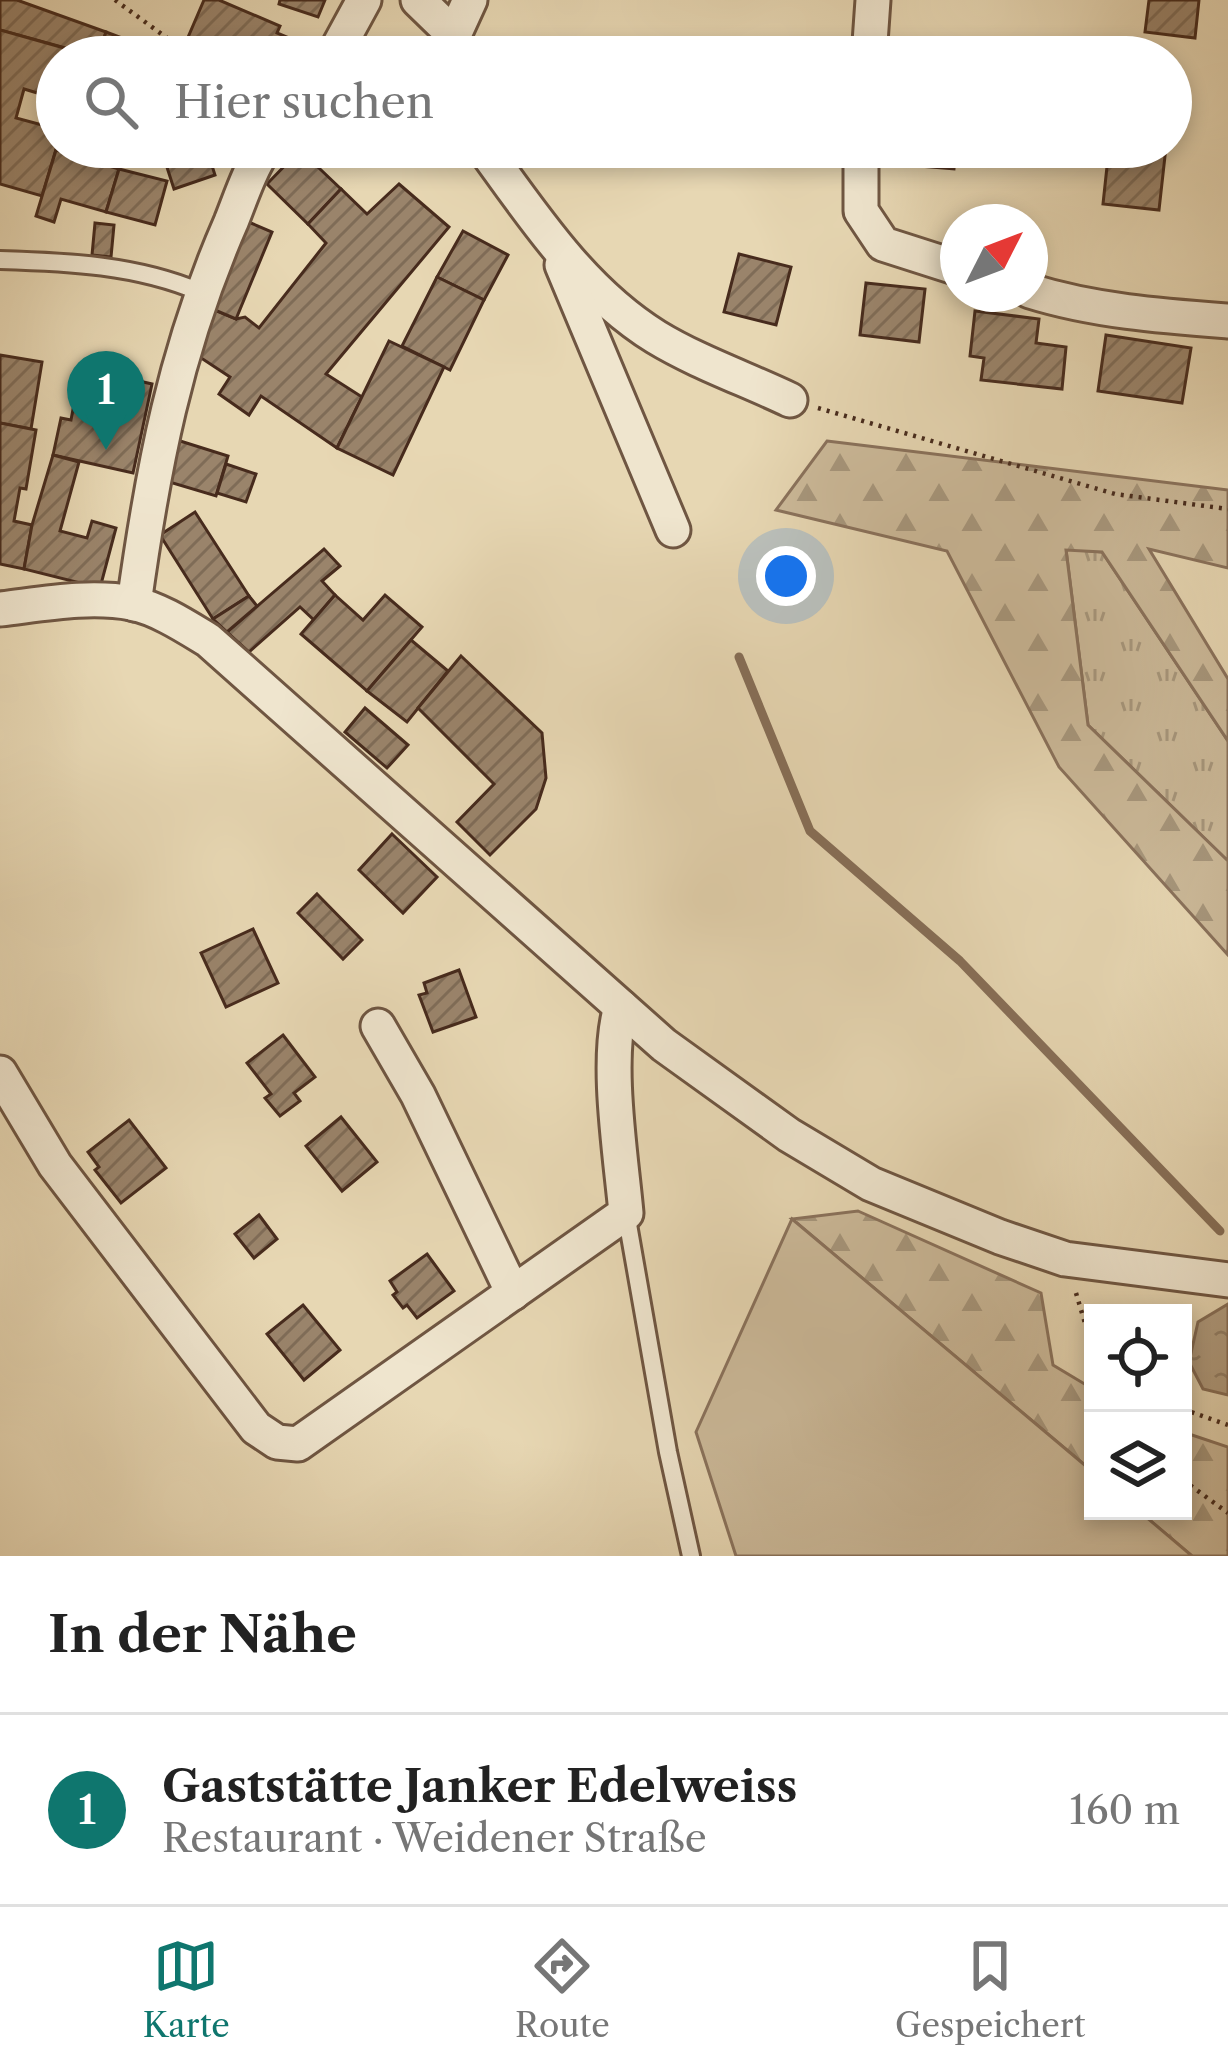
<!DOCTYPE html>
<html lang="de">
<head>
<meta charset="utf-8">
<style>
	body { margin:0; font-family:"Libre Caslon Text",serif; background:#f6f6f6; color:#222 }
	.controls { position:absolute; right:36px; bottom:36px; display:grid; overflow:hidden; border-radius:0px; box-shadow:0 6px 18px #0003 }
	.controls button { width:108px; height:108px; display:grid; place-items:center; padding:0; border:0; border-bottom:3px solid #e0e0e0; background:#fff; color:#222; font:60px sans-serif }
	.compass { position:absolute; left:940px; top:204px; width:108px; height:108px; border-radius:50%; background:#fff; box-shadow:0 6px 18px #0003; rotate:48deg }
	.you { position:absolute; left:786px; top:576px; width:42px; height:42px; margin:-30px; border:9px solid #fff; border-radius:50%; background:#1a73e8; box-shadow:0 0 0 18px #1a73e833 }
	.badge { display:grid; place-items:center; width:78px; height:78px; border-radius:50%; background:#0f766e; color:#fff; font-size:39px; font-weight:700 }
	.pin { position:absolute; translate:-50% -99px; filter:drop-shadow(0 3px 6px #0008) }
	.pin::after { content:''; position:absolute; top:63px; width:42px; height:36px; background:inherit; clip-path:polygon(0 0,100% 0,50% 100%) }
	.list { margin:0; padding:0; list-style:none }
	h2 { display:flex; justify-content:space-between; align-items:center; height:156px; margin:0; padding:0 48px; font-size:51px }
	h2 small { font-size:39px; font-weight:400; color:#767676 }
	.list li { display:grid; grid-template-columns:78px 1fr auto; gap:36px; align-items:center; box-sizing:border-box; height:192px; padding:0 48px; border-top:3px solid #e0e0e0 }
	.list b { display:block; font-size:45px; white-space:nowrap }
	.list p { margin:0; font-size:39px; white-space:nowrap; color:#767676 }
	.list em { font-size:39px; font-style:normal; color:#767676 }
	.icon { flex:none; width:66px; height:66px; fill:none; stroke:currentColor; stroke-width:2; stroke-linecap:round; stroke-linejoin:round }
	.map { position:relative; flex:none; width:1228px; height:1556px; overflow:hidden }
	.search { position:absolute; background:#fff; box-shadow:0 6px 18px #0003; left:36px; right:36px; top:36px; height:132px; display:flex; align-items:center; gap:30px; box-sizing:border-box; padding:0 42px; border-radius:66px; color:#767676; font-size:45px }
	.sheet { height:348px; background:#fff }
	nav { display:flex; justify-content:space-around; align-items:center; box-sizing:border-box; height:168px; border-top:3px solid #e0e0e0; background:#fff; font-size:33px; color:#767676 }
	nav a { display:grid; justify-items:center; gap:6px }
	nav .on { color:#0f766e }
	.map>svg:first-child { display:block }
</style>
</head>
<body>
<div class="map">
<svg width="1228" height="1556" viewBox="0 0 1228 1556">
	<defs>
		<pattern id="grass-tufts" width="24" height="20" patternUnits="userSpaceOnUse" patternTransform="scale(3)"><rect width="24" height="20" fill="#ccba9a"/><path d="M3 7l-1-3M5 7V3M7 7l1-3M15 17l-1-3M17 17v-4M19 17l1-3" fill="none" stroke="#a7977d"/></pattern>
		<pattern id="forest-firs" width="22" height="20" patternUnits="userSpaceOnUse" patternTransform="scale(3)"><rect width="22" height="20" fill="#ccba9a"/><path d="M5 1l3.5 6h-7zM16 11l3.5 6h-7z" fill="#a7977d"/></pattern>
		<pattern id="water-ripples" width="26" height="14" patternUnits="userSpaceOnUse" patternTransform="scale(3)"><rect width="26" height="14" fill="#b19d80"/><path d="M2 4q2-2 4 0t4 0M15 11q2-2 4 0t4 0" fill="none" stroke="#928068"/></pattern>
		<pattern id="building-hatch" width="6" height="6" patternUnits="userSpaceOnUse" patternTransform="scale(3)"><rect width="6" height="6" fill="#9a846b"/><path d="M-1 1l2-2M0 6l6-6M5 7l2-2" fill="none" stroke="#7f6c57"/></pattern>
	</defs>
	<rect width="100%" height="100%" fill="#e7d7b3"/>
	<filter id="stains"><feTurbulence type="fractalNoise" baseFrequency=".00167" numOctaves="4"/><feColorMatrix values="0 0 0 0 .2 0 0 0 0 .09 0 0 0 0 .02 0 0 0 .5 -.17"/></filter>
	<radialGradient id="worn" r=".72"><stop offset=".6" stop-color="#630" stop-opacity="0"/><stop offset="1" stop-color="#630" stop-opacity=".3"/></radialGradient>
	<polygon fill="url(#grass-tufts)" stroke="#8a725c" stroke-width="3" points="1066,549 1102,552 1228,741 1228,861 1088,725"/>
	<g fill="url(#forest-firs)" stroke="#8a725c" stroke-width="3">
		<polygon points="827,441 1228,490 1228,568 1149,549 1228,679 1228,741 1102,552 1066,550 1088,725 1228,861 1228,955 1059,767 947,551 776,510"/>
		<polygon points="858,1211 1041,1293 1053,1365 1093,1389 1093,1472 792,1219"/>
		<polygon points="1183,1432 1228,1447 1228,1556 1192,1556 1139,1511 1183,1511"/>
	</g>
	<polygon fill="#ccba9a" stroke="#8a725c" stroke-width="3" points="792,1219 1093,1472 1093,1511 1139,1511 1192,1556 736,1556 696,1432"/>
	<polygon fill="url(#water-ripples)" stroke="#876f58" stroke-width="3" points="1228,1304 1228,1395 1203,1389 1189,1362 1198,1322"/>
	<g fill="none" stroke-linecap="round" stroke-linejoin="round">
		<polyline stroke="#876f58" stroke-width="9" points="739,657 810,831 960,961 1220,1231"/>
	</g>
	<g fill="url(#building-hatch)" stroke="#472b1d" stroke-width="3">
		<polygon points="0,0 17,0 106,32 98,57 0,30"/>
		<polygon points="204,0 219,0 280,26 277,33 294,40 287,57 220,57 186,42"/>
		<polygon points="280,0 325,0 318,17 279,4"/>
		<polygon points="1149,0 1199,0 1195,38 1145,32"/>
		<polygon points="0,30 96,57 57,57 57,99 24,89 16,118 57,129 57,146 42,196 0,184"/>
		<polygon points="106,32 172,57 98,57"/>
		<polygon points="167,147 206,147 215,175 174,189 164,158 170,156"/>
		<polygon points="907,147 956,147 954,169 905,165"/>
		<polygon points="1120,147 1166,147 1159,210 1103,204 1109,148"/>
		<polygon points="56,150 119,169 106,212 61,199 54,222 36,216"/>
		<polygon points="300,150 341,189 308,224 267,184"/>
		<polygon points="119,169 167,181 155,225 106,212"/>
		<polygon points="399,184 449,227 326,374 362,397 337,448 261,396 249,415 219,394 230,377 195,354 210,308 236,319 245,317 259,328 326,243 308,224 341,189 367,214"/>
		<polygon points="246,221 272,232 236,319 210,308"/>
		<polygon points="95,223 114,225 111,257 92,255"/>
		<polygon points="463,231 508,255 484,300 437,277"/>
		<polygon points="739,254 791,267 776,325 724,312"/>
		<polygon points="437,277 484,300 450,370 402,346"/>
		<polygon points="866,283 925,289 919,342 860,335"/>
		<polygon points="975,311 1039,319 1036,343 1066,347 1062,389 981,380 984,358 970,356"/>
		<polygon points="1106,335 1191,348 1182,403 1098,391"/>
		<polygon points="389,341 444,367 393,475 337,448"/>
		<polygon points="0,355 42,362 31,429 0,423"/>
		<polygon points="130,379 152,384 133,473 53,455 61,418 71,420 74,404 101,410 99,419 121,423"/>
		<polygon points="0,423 36,430 26,489 20,488 14,521 32,525 24,569 0,564"/>
		<polygon points="177,440 228,456 216,496 166,481"/>
		<polygon points="53,455 79,462 60,531 87,538 92,521 116,528 100,588 24,569 32,525"/>
		<polygon points="226,464 256,474 246,502 217,493"/>
		<polygon points="195,512 249,596 213,619 160,535"/>
		<polygon points="324,549 340,566 322,581 335,595 314,620 300,607 249,652 227,632"/>
		<polygon points="335,595 363,620 385,595 422,627 367,691 301,634"/>
		<polygon points="249,596 257,606 227,632 213,619"/>
		<polygon points="411,640 448,671 407,722 367,691"/>
		<polygon points="461,656 542,733 546,778 536,809 490,855 457,822 494,784 418,708"/>
		<polygon points="365,708 408,745 387,768 345,732"/>
		<polygon points="392,834 437,877 403,913 359,870"/>
		<polygon points="317,894 362,940 343,959 298,913"/>
		<polygon points="253,929 278,983 226,1007 201,953"/>
		<polygon points="459,970 476,1017 433,1032 419,995 427,993 424,983"/>
		<polygon points="283,1035 315,1077 294,1093 300,1101 280,1116 265,1098 271,1094 247,1063"/>
		<polygon points="341,1117 377,1162 342,1191 306,1146"/>
		<polygon points="129,1120 166,1168 121,1203 95,1170 99,1167 88,1152"/>
		<polygon points="259,1215 277,1239 254,1258 235,1234"/>
		<polygon points="427,1254 454,1291 417,1318 407,1305 403,1308 393,1295 397,1292 390,1281"/>
		<polygon points="303,1305 340,1350 304,1380 267,1334"/>
	</g>
	<g fill="none" stroke-linecap="round" stroke-linejoin="round">
		<g stroke="#6f5642" stroke-width="22">
			<g id="service">
				<path d="M0,260C68,262 137,265 200,292"/>
				<polyline points="626,1213 668,1452 691,1556"/>
			</g>
		</g>
		<g stroke="#6f5642" stroke-width="39">
			<g id="minor">
				<polyline points="418,0 454,35 470,0"/>
				<polyline points="333,57 364,0"/>
				<polyline points="869,57 873,0"/>
				<path d="M483,147C533,216 582,291 656,337C697,362 746,379 790,400"/>
				<polyline points="861,147 861,211 883,244 958,268"/>
				<polyline points="562,265 673,530"/>
				<path d="M1030,291C1094,311 1162,316 1228,321"/>
				<path d="M134,604C153,467 175,350 231,222C241,197 250,169 265,147"/>
				<path d="M0,609C43,604 89,595 132,603C159,609 185,626 208,640L664,1045L789,1135L871,1184L1000,1237L1065,1259L1228,1280"/>
				<polyline points="378,1026 418,1095 513,1293"/>
				<path d="M0,1073L55,1165L256,1428L277,1442L298,1444L626,1213C621,1157 605,1059 621,1007"/>
			</g>
		</g>
		<g stroke="#472b1d" stroke-width="4.5" stroke-dasharray="3 6" stroke-linecap="butt">
			<polyline points="115,0 193,57"/>
			<polyline points="818,408 1115,494 1228,509"/>
			<polyline points="1076,1293 1093,1350"/>
			<polyline points="1183,1409 1228,1425"/>
			<polyline points="1183,1480 1228,1513"/>
		</g>
		<use href="#service" stroke="#efe5ce" stroke-width="16"/>
		<use href="#minor" stroke="#efe5ce" stroke-width="33"/>
	</g>
	<rect width="100%" height="100%" filter="url(#stains)"/>
	<rect width="100%" height="100%" fill="url(#worn)"/>
</svg>
<div class="controls">
<button><svg class="icon" aria-label="locate" viewBox="0 0 24 24"><circle cx="12" cy="12" r="6"/><path d="M12 2v4M12 18v4M2 12h4M18 12h4"/></svg></button>
<button><svg class="icon" aria-label="layers" viewBox="0 0 24 24"><path d="M12 4l9 5-9 5-9-5zM3 14l9 5 9-5"/></svg></button>
</div>
<svg class="compass" viewBox="-18 -18 36 36"><path d="M0-13l5 13h-10z" fill="#e53935"/><path d="M0 13l5-13h-10z" fill="#767676"/></svg>
<div class="you"></div>
<div class="pin badge" style="left:106px;top:450px">1</div>
<div class="search"><svg class="icon" aria-label="search" viewBox="0 0 24 24"><circle cx="10" cy="10" r="6"/><path d="M15 15l6 6"/></svg>Hier suchen</div>
</div>
<section class="sheet">
<h2>In der Nähe<small></small></h2>
<ul class="list">
<li><span class="badge">1</span><div><b>Gaststätte Janker Edelweiss</b><p>Restaurant · Weidener Straße</p></div><em>160 m</em></li>
</ul>
</section>
<nav>
<a class="on"><svg class="icon" aria-label="map" viewBox="0 0 24 24"><path d="M3 6l6-2 6 2 6-2v14l-6 2-6-2-6 2zM9 4v14M15 6v14"/></svg>Karte</a>
<a><svg class="icon" aria-label="directions" viewBox="0 0 24 24"><path d="M12 3l9 9-9 9-9-9zM9 14v-3h6M13 9l2 2-2 2"/></svg>Route</a>
<a><svg class="icon" aria-label="saved" viewBox="0 0 24 24"><path d="M7 4h10v16l-5-4-5 4z"/></svg>Gespeichert</a>
</nav>
</body>
</html>
